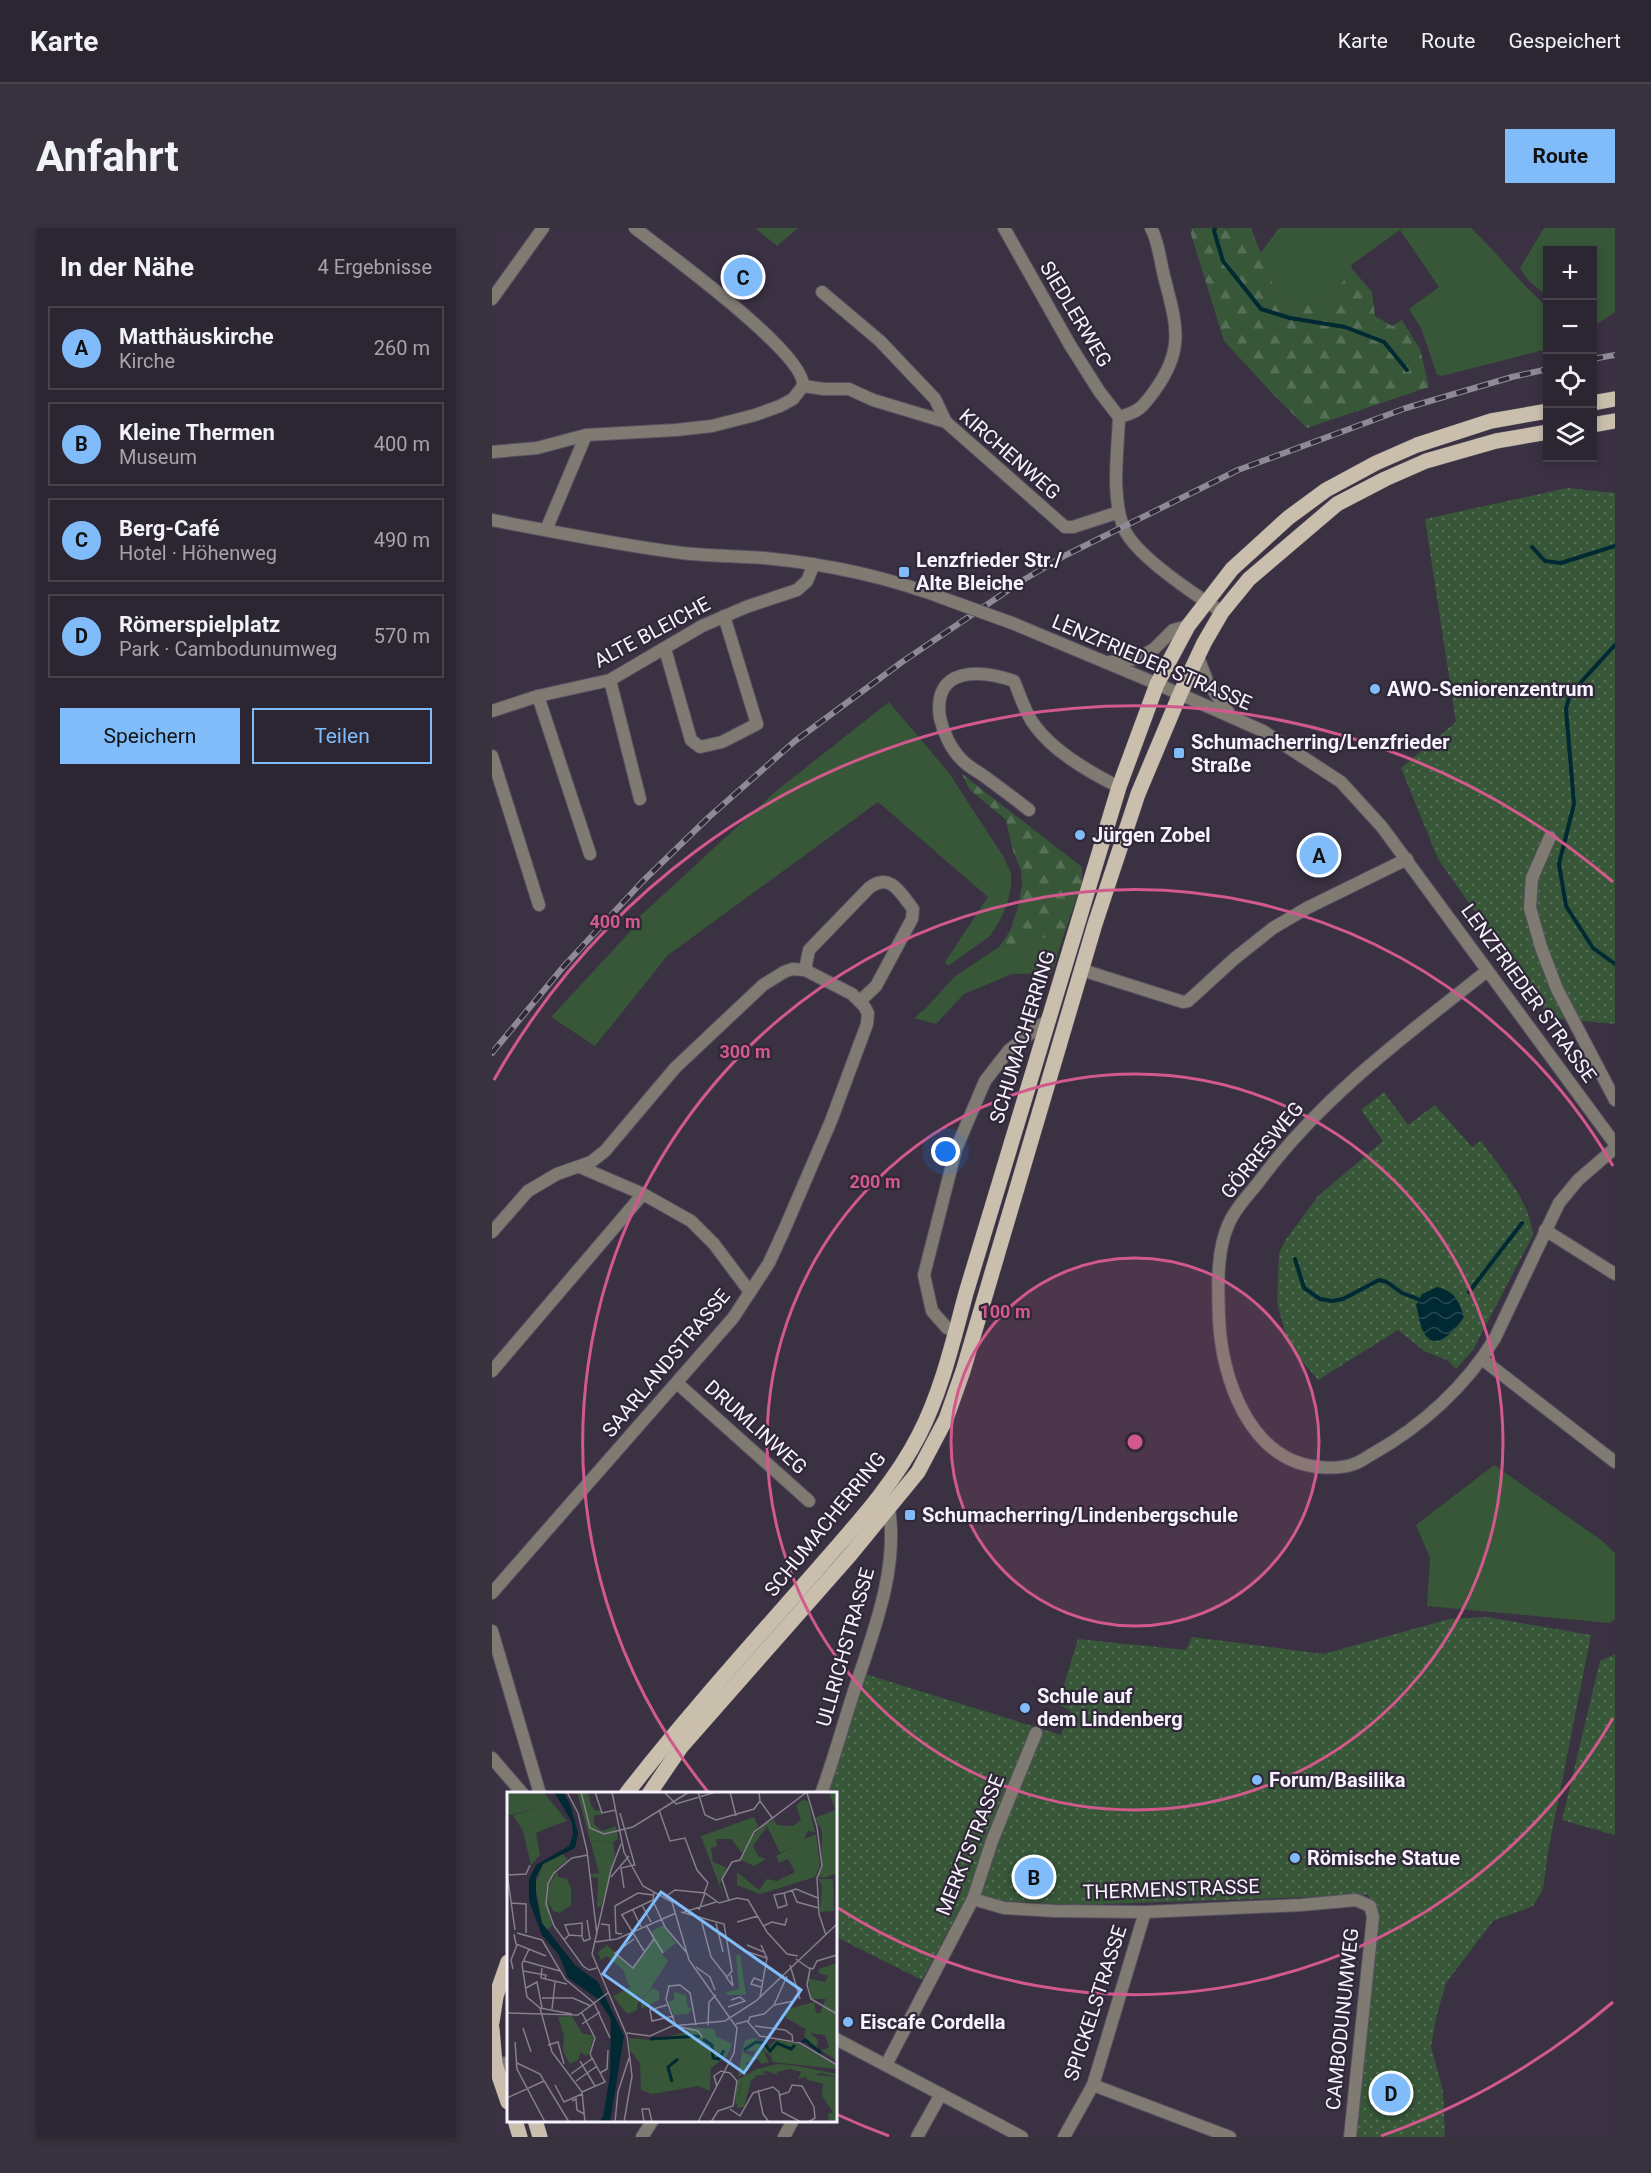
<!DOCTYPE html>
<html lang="de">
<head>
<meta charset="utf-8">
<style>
	body { margin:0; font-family:Roboto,sans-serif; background:#38313e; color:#f1f3f6 }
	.controls { position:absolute; right:18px; top:18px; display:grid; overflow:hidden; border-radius:0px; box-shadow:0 3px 9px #0003 }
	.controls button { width:54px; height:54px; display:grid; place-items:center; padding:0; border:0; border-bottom:2px solid #48424d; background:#2c2532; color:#f1f3f6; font:30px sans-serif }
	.you { position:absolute; left:454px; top:924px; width:21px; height:21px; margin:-15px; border:4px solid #fff; border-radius:50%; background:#1a73e8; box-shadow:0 0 0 9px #1a73e833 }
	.badge { display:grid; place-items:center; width:39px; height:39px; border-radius:50%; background:#81bcfa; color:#111; font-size:20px; font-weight:700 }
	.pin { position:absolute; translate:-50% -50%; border:3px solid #fff; box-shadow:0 2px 6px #0006 }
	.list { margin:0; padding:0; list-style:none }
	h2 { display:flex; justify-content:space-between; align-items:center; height:78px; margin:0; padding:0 24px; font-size:26px }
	h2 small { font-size:20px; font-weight:400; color:#a6a5ac }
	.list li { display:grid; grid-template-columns:39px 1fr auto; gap:18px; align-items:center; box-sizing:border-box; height:84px; margin:0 12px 12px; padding:0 12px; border:2px solid #48424d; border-radius:0px }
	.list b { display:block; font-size:22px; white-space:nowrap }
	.list p { margin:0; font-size:20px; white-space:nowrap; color:#a6a5ac }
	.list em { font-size:20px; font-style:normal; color:#a6a5ac }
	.actions { display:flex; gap:12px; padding:18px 24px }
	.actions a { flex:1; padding:14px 0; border:2px solid #81bcfa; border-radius:0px; text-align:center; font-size:21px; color:#81bcfa }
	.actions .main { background:#81bcfa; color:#111 }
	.icon { flex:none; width:33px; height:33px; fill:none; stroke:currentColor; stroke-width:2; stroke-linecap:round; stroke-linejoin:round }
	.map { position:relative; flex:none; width:1123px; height:1909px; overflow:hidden; border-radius:0px }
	header { display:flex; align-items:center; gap:36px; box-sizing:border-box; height:84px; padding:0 30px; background:#2c2532; border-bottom:2px solid #48424d }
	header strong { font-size:28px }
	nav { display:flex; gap:33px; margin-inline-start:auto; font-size:21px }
	.intro { display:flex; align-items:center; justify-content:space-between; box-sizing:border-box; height:144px; padding:0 36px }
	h1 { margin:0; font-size:42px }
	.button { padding:15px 27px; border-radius:0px; background:#81bcfa; color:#111; font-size:21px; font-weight:700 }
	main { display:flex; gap:36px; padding:0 36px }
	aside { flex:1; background:#2c2532; border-radius:0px; box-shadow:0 3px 9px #0003 }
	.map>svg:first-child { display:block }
</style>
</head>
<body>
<header>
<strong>Karte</strong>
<nav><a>Karte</a><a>Route</a><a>Gespeichert</a></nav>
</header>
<div class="intro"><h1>Anfahrt</h1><a class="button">Route</a></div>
<main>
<aside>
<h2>In der Nähe<small>4 Ergebnisse</small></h2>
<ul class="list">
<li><span class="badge">A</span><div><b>Matthäuskirche</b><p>Kirche</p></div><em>260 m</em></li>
<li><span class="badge">B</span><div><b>Kleine Thermen</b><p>Museum</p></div><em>400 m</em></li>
<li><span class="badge">C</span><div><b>Berg-Café</b><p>Hotel · Höhenweg</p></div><em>490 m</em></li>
<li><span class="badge">D</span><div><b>Römerspielplatz</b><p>Park · Cambodunumweg</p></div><em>570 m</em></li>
</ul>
<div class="actions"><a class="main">Speichern</a><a>Teilen</a></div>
</aside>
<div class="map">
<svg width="1123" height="1909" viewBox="0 0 1123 1909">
	<defs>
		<pattern id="forest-firs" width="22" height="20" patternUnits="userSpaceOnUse" patternTransform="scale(1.5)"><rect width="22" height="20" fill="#375738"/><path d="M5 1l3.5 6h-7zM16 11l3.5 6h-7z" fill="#557056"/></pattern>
		<pattern id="park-dots" width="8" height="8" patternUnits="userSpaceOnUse" patternTransform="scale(1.5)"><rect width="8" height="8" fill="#375738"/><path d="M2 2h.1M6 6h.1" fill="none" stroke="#557056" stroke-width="1.8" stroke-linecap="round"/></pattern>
		<pattern id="water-waves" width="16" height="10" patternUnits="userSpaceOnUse" patternTransform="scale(1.5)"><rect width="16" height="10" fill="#002933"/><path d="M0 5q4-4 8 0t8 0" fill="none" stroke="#264851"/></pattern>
	</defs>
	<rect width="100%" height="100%" fill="#3a3143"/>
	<g fill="#375738">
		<polygon points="263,0 306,0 285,18"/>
		<path d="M787,0H979C1006,25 1027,55 1055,78V121L950,148L945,147L929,100L917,81L947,59L908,2L859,37L861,42L833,74L796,79L782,59L768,26Z"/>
		<polygon points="1052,0 1123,0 1123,84 1101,99 1100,22 1056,22 1055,68 1036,52 1028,40"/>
		<polygon points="397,474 457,545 511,628 519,645 519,658 515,677 507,694 498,708 456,738 453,734 496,669 386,574 176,727 103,818 59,789 136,706 146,690 284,563"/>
		<polygon points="572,706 560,745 520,746 472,766 444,796 422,790 434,780 462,749 507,719"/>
		<polygon points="1002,1237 1109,1312 1123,1325 1123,1391 1117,1395 935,1378 938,1330 924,1297"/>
	</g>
	<g fill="url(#forest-firs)">
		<polygon points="700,0 759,0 782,59 796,79 833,74 861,42 880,64 883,88 900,98 910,92 928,121 937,159 815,200 781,166 732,113 699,6"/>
		<polygon points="470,546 590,639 590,655 572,706 507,719 518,703 526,679 530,657 529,642 521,623 514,592 477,561"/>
	</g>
	<g fill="url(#park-dots)">
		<polygon points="1075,260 1123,265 1123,796 1058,790 946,631 909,540 964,494 933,291"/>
		<path d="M892,864L916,897L943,877L980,919L989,913C1009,941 1037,971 1041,1007L981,1122L964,1141L955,1132L932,1123L906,1102L826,1152L796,1116L785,1074L787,1026L793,1013L826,968L891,913L869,882Z"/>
		<polygon points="995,1389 1099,1407 1056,1624 1051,1661 1041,1678 1001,1693 954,1755 944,1790 939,1819 951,1863 953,1909 865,1909 887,1687 876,1667 582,1677 513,1673 477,1664 430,1752 344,1709 344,1566 333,1566 373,1446 569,1507 578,1483 566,1476 586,1411 694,1422 700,1409 832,1426 957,1391"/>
		<polygon points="1123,1426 1123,1607 1070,1592 1108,1433"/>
	</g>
	<path fill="url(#water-waves)" d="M945,1059C963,1063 967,1073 972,1089C965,1100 944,1126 932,1105C927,1097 927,1086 924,1077L930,1066Z"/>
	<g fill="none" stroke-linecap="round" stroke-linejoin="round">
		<g stroke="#002933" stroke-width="4">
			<polyline points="723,0 722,3 731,33 769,81 798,90 853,99 892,114 915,142"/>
			<polyline points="1040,319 1053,333 1069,335 1123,318"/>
			<polyline points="1123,417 1078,466 1074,481 1082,576 1067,636 1074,678 1101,720 1123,736"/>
			<polyline points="803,1031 812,1060 828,1071 840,1073 851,1071 887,1052 895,1054 910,1065 926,1071"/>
			<polyline points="977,1064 1030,995"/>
		</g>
		<g stroke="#585061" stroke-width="14">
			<g id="minor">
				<path d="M143,0C172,23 314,125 311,158"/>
				<polyline points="512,0 578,117 607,163 627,189"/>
				<path d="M659,0C666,13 668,30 671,44C683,93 695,118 663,162C651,179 647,184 627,189C626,223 619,265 631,298C640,326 705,368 730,384"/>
				<polyline points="330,64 388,113 443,171 454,194"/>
				<polyline points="0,71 51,0"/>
				<polyline points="311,158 332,161 357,161 381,172 454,194 573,299 581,299 627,284"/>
				<polyline points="0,224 45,220 94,207 184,202 220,198 263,187 288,178 301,171 311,158"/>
				<polyline points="54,302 94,207"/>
				<polyline points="173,421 199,512 208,519 230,514 265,496 232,388"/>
				<polyline points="118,452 148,571"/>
				<polyline points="46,468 98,626"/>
				<polyline points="0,483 46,468 118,452 210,398 254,379 305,362 315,353 322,336"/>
				<polyline points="0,528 47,677"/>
				<path d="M537,582C522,570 507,559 492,548C485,543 475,538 469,531C459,521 451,504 448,490C440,439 487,441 522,453C528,467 532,482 541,495C560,523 597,544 627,559"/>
				<polyline points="1058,609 1040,650 1038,680 1049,719 1065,761 1123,872"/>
				<path d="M313,742L317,722L377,660C398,644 408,664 421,681L420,691L384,758L368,773"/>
				<polyline points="590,742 691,774 696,773 742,731 781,700 815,680 915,631"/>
				<path d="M995,743C914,807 828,870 766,955C756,967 743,981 737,995C724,1023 726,1060 727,1090C729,1149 757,1232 826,1239C837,1240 852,1240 862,1236C869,1234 876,1228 882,1225C930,1198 975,1157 1003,1110L1067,975L1086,952L1123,920"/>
				<polyline points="88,939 151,966 199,993 222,1016 258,1064"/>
				<polyline points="1053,1002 1123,1046"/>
				<polyline points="0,1004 36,963 65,946 99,934 113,923 183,840 271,757 292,744 300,741 313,742 360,766 372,778 376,785 375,796 339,893 293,1000 277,1035 241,1090 0,1365"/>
				<polyline points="463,1104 455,1100 440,1083 432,1047 464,921 493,853 517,822 557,791"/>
				<polyline points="990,1131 1123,1234"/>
				<polyline points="0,1143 151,966"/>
				<polyline points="185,1155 317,1273"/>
				<polyline points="0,1403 48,1566"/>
				<polyline points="0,1530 31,1566"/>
				<path d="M329,1566C343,1528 353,1489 366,1451C384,1397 406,1338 397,1281"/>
				<polyline points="481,1671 512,1680 563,1683 653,1684 809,1677 864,1672 878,1678 881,1689 858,1909"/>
				<polyline points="344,1811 530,1909"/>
				<polyline points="0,1836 16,1835"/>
				<polyline points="394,1837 481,1671 500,1613 544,1505"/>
				<polyline points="601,1857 738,1909"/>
				<polyline points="150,1909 161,1892"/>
				<polyline points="292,1909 301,1892"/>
				<polyline points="425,1909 449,1866"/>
				<polyline points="572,1909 601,1857 653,1684"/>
			</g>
		</g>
		<g stroke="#585061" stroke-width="14">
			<g id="tertiary">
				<path d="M0,292C63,304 126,317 190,325C217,328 245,328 272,330C336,336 400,350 459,373"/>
				<polyline points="520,395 656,452 771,503 849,554 890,599 1123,916"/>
				<polyline points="706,429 716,455 737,485"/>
				<polyline points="618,434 645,431 662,421 681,402 696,398"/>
			</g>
		</g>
		<g stroke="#585061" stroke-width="16">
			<g id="primary">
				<polyline points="1100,175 1123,171"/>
				<polyline points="1100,197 1123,193"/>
				<path d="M134,1566C194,1489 259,1417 323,1344C360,1301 401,1258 427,1207C450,1162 461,1113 474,1065L627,559L665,456L696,398L740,341L796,290L834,262L884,235L925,217L999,193L1056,183"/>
				<polyline points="157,1566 189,1519 358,1327 426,1244 454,1191 471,1143 603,696 646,566 688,466 712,415 730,384 757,351 845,276 893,251 934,233 1004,213 1056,204"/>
				<polyline points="0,1794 4,1768 16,1734"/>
				<polyline points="0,1801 3,1836 16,1874"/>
				<polyline points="23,1892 28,1909"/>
				<polyline points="43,1892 48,1909"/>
			</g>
		</g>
		<use href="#minor" stroke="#807b72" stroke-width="12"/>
		<use href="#tertiary" stroke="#807b72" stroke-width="12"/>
		<use href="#primary" stroke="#c9bfac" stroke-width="15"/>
		<g stroke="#8f8897" stroke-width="6">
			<g id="rail">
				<polyline points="1100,131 1123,127"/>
				<polyline points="0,825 72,738 150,654 217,589 303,513 410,434 533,351 574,327 746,242 914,180 1020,149 1056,141"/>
			</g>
		</g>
		<use href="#rail" stroke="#302738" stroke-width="4" stroke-dasharray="11" stroke-linecap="butt"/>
		<g stroke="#585061" stroke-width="14" stroke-linecap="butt">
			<polyline id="tertiary-bridge" points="459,373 520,395"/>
		</g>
		<use href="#tertiary-bridge" stroke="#807b72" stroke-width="12"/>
	</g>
	<circle cx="643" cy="1214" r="184" fill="#d2598c" fill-opacity=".12"/>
	<g fill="none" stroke="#d2598c" stroke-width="3">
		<circle cx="643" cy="1214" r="184"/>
		<circle cx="643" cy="1214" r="368"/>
		<path d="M1121 1490A552 552 0 0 1 346 1680M217 1565A552 552 0 1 1 1121 938"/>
		<path d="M1121 1774A736 736 0 0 1 889 1908M397 1908A736 736 0 0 1 344 1886M2 852A736 736 0 0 1 1121 654"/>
	</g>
	<g fill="#81bcfa" stroke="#302738" stroke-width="2">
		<rect x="406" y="338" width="12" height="12" rx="3"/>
		<circle cx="883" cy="461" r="6"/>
		<rect x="681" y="519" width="12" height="12" rx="3"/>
		<circle cx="588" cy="607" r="6"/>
		<rect x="412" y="1281" width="12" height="12" rx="3"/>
		<circle cx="533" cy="1480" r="6"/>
		<circle cx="765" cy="1552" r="6"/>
		<circle cx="803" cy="1630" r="6"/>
		<circle cx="356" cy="1794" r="6"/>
	</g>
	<g text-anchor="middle" stroke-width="4.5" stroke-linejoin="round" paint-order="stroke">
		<g font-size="20" fill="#f7f2fd" stroke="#302738">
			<text transform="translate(584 86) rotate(59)" y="7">SIEDLERWEG</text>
			<text transform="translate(518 226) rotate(41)" y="7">KIRCHENWEG</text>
			<text transform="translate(160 404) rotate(-28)" y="7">ALTE BLEICHE</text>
			<text transform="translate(660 434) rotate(23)" y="7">LENZFRIEDER STRASSE</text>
			<text transform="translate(1037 765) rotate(54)" y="7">LENZFRIEDER STRASSE</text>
			<text transform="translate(530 809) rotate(-73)" y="7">SCHUMACHERRING</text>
			<text transform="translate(770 922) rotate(-51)" y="7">GÖRRESWEG</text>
			<text transform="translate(174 1135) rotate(-50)" y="7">SAARLANDSTRASSE</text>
			<text transform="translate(264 1199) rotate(42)" y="7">DRUMLINWEG</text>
			<text transform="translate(333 1296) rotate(-51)" y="7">SCHUMACHERRING</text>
			<text transform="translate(353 1419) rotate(-74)" y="7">ULLRICHSTRASSE</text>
			<text transform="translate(478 1617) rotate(-68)" y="7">MERKTSTRASSE</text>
			<text transform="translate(679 1661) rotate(-2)" y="7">THERMENSTRASSE</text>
			<text transform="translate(603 1775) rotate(-72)" y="7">SPICKELSTRASSE</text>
			<text transform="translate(850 1791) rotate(-84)" y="7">CAMBODUNUMWEG</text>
		</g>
		<g font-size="20" font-weight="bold" fill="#f7f2fd" stroke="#302738" text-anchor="start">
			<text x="424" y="339">Lenzfrieder Str./<tspan x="424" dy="23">Alte Bleiche</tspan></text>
			<text x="895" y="468">AWO-Seniorenzentrum</text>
			<text x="699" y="521">Schumacherring/Lenzfrieder<tspan x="699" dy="23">Straße</tspan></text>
			<text x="600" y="614">Jürgen Zobel</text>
			<text x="430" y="1294">Schumacherring/Lindenbergschule</text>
			<text x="545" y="1475">Schule auf<tspan x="545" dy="23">dem Lindenberg</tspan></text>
			<text x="777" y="1559">Forum/Basilika</text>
			<text x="815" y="1637">Römische Statue</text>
			<text x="368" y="1801">Eiscafe Cordella</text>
		</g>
	</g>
	<g transform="translate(15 1564)">
		<rect width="330" height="330" fill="#3a3143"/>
		<path d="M322,0H330V81L317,86L310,84L314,78L315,39L308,26L328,18ZM296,8L301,9L308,40L301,39L297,47L309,42L313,74L308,85L253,102L230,93V80L252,98L260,87L270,89L288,80L281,67L272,71L269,64L291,52L273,61L260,34L246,54L251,64L259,67L247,74L234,68L244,45L259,31L267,28L270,33L286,34L294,28L289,13ZM34,15L43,35L29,41L33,63L24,73L16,39L6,23ZM247,25L251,34L235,61L224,47H209L210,54L204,56L206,70L220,76L213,92L217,106L194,44ZM83,48L106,50L108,64L94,115H90L91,86L83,85V82L92,81ZM50,79L51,85L60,87L64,96V113L53,121L46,119L41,110V96ZM311,87H326L327,119L313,120L315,94ZM233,162L239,203H220L217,194L220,200L232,197L229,164ZM330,171V269L314,258L322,256L318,243L303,241L311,248L310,257L297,244L299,237L279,226L278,218L307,210L309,221H313L319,207H304L301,186L318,190L321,184L311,181L312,177ZM145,196L152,199V208L134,217V208ZM292,252L330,274V277L265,270L264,264L272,254ZM248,253H253L262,270L254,272L251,267L239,271L242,278L231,285L235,260L247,265ZM260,279L256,281L261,283H250L244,289L237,315L230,316L235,289L244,281ZM302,282L330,285V330H322L321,322L326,320L315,304L316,292L298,287Z" fill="#375738"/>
		<path d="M70,0H81L84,13L89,19L94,18L96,22L87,24V32L95,39L109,34L111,47L106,50L83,48ZM248,246L263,254L269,248L292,252L283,260L273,254L264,264L250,253L247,259H235L238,248ZM271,272L291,274L330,282V285L314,281L291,287L294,280L283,277L269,280L271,283L259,279L244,282L235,289L231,305L234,310L228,313L230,288L250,277Z" fill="#375738"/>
		<path d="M0,0H36L60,29L43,35L34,15L3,23L0,20Z" fill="#375738"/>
		<path d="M56,62L61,68L49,77L39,98L45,134L40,138L35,131L28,92L36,72ZM156,133L169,151L155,162L161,169L141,200L134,206L127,199L132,206L130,218L120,222L106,204L123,195L116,178L100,164L94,168L91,160L100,153L125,176L145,150L144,140ZM167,200L179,203L181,216L185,217L181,222L167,223L161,210L167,208ZM65,224L75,241L87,244L82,261L79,264L74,260L71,268L63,272L56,259L57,243L51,225ZM182,235L208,237L209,244L225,252L220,264L204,276L203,299L191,294L145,302L134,298L133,271L123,258L122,246L143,248L177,241Z" fill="#375738"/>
		<path d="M47,0H56L63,12L71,41L68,56L36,72L29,85V104L35,131L68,173L91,190L117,244L103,330H91L96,325L103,283L104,227L91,207L61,186L52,163L35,143L22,109V87L29,73L62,54L66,43L65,30Z" fill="#002933"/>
		<path fill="none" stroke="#002933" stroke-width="3" d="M143,247L193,244M196,247L205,253L206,266L212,267L217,258M295,250L298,248L314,261M237,258L249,250L257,251L263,259L270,251L284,257L288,253M165,290L161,275L171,267"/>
		<path fill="none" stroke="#867e8d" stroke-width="1.5" d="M60,0L71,21L80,59L90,143M74,0L83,36L97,42L126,35L182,0M88,0L95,21L109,18M105,0L117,60L136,94L165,110L182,168L230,236L227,261L191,330M157,0L169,12L209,0M191,0L198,23L209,28L247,17L253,9L252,0M223,0L229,24M300,1L310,35L315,74L310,86L312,122L319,143M253,9L266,27M152,18L163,49L178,46L190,78L201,91L197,101M113,21L128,74M114,52L104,78L85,162L120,244L125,284L117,330M81,63L65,66L47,81L41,92L39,112L47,134L76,174L82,178L90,176M0,81L8,138M0,83L19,82L23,73M104,85L122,64M117,96L114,76L127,73M285,98L290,110L312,116M147,100L146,109L158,135L180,161M277,101L280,113L271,116L267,103L277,101L289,97L311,106M158,105L168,98L198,101L212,111L230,106L241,108L260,140L280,162L291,164M222,109L215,87L225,70L233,68L247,40L300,0M4,111L19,112V141M135,113L144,130M126,118L134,135M192,118L198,101M174,120L217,132L225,179L220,185L204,165L194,127M177,120L209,110M114,123L146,108M115,123L137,159M230,130L251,124M209,131L216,160M94,132L102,133L103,148M139,133L156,161M256,134L265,130L278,133L280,126M10,141L35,148L58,187L87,211L103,246M7,142L9,152L39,164M115,142L109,141L108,114L131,101L146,103M75,145L77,149L83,147L80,128M127,147L108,161L126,176L147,147M57,148L62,143L58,133L75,131V144L62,143M88,150L110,147L169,121M240,153L257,160M22,157L15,172L20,205L33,216L45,260L75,300L78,330M241,160L260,166M289,167L303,177L300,193L304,207L330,222M17,169L53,179M283,173L293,207M189,175L203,185L208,198M35,176L34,186L60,192M302,176L306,177L310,169L330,163M6,177L4,168L10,153M16,179L39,183L38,187M219,185L226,194L224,183M254,195L244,192L247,186L255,189M19,196L30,190L35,216M253,205L260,166L254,153M35,206H66L84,214M160,213L143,218L145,229L167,224M267,213L280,184M267,213L287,209M221,215L238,209L233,205L224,208M33,216L65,222M45,217L48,190M0,221L71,223L102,200M241,230L243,225L257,222L267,213M75,232L93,220M229,232L240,229L253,244L293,251L330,273M189,233L183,201L173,193L162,194L159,207L169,234L191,239L195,245M201,233L202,210L209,203M248,234L278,238L285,243L286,250M16,236L24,260M120,241L143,244L165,234L218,229L249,209L330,132M8,250L10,277L38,330M41,253L51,250L57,272M73,269L88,294M10,271L33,282L62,330M93,281L100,277L101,258M64,282L86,266M69,289L90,274M48,293L57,310L75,302M251,298L256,322L262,330M75,300L98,290L83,262L88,246L75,221M273,303L282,300L285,293L295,294L307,315L308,326L301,330M0,306L37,289M65,309L69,307L70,318L77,322M223,317L233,324L246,301L266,295L272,300L275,320L294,330M108,330L111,300L122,266M137,330L135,317H142L145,330M204,330L211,319L226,314L230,289L223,281L214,279L207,284L210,295"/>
		<path fill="#81bcfa" fill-opacity="0.15" stroke="#81bcfa" stroke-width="3" d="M154,100L294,198L237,281L96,182Z"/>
		<rect width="330" height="330" fill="none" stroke="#f7f2fd" stroke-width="3"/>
	</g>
	<circle cx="643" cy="1214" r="9" fill="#d2598c" stroke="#302738" stroke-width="3"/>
	<g font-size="18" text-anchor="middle" font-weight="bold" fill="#d2598c" stroke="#302738" stroke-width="4.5" stroke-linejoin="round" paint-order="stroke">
		<text x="123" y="700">400 m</text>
		<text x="253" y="830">300 m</text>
		<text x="383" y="960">200 m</text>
		<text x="513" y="1090">100 m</text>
	</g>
</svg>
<div class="controls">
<button>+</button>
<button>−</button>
<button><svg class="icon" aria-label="locate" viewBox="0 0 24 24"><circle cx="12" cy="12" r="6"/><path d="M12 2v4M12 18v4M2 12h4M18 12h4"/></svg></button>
<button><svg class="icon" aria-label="layers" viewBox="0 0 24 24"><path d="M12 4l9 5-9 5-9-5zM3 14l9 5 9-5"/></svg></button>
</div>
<div class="you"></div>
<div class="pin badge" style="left:827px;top:627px">A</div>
<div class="pin badge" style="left:542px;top:1649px">B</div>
<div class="pin badge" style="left:251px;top:49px">C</div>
<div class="pin badge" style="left:899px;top:1865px">D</div>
</div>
</main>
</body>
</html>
